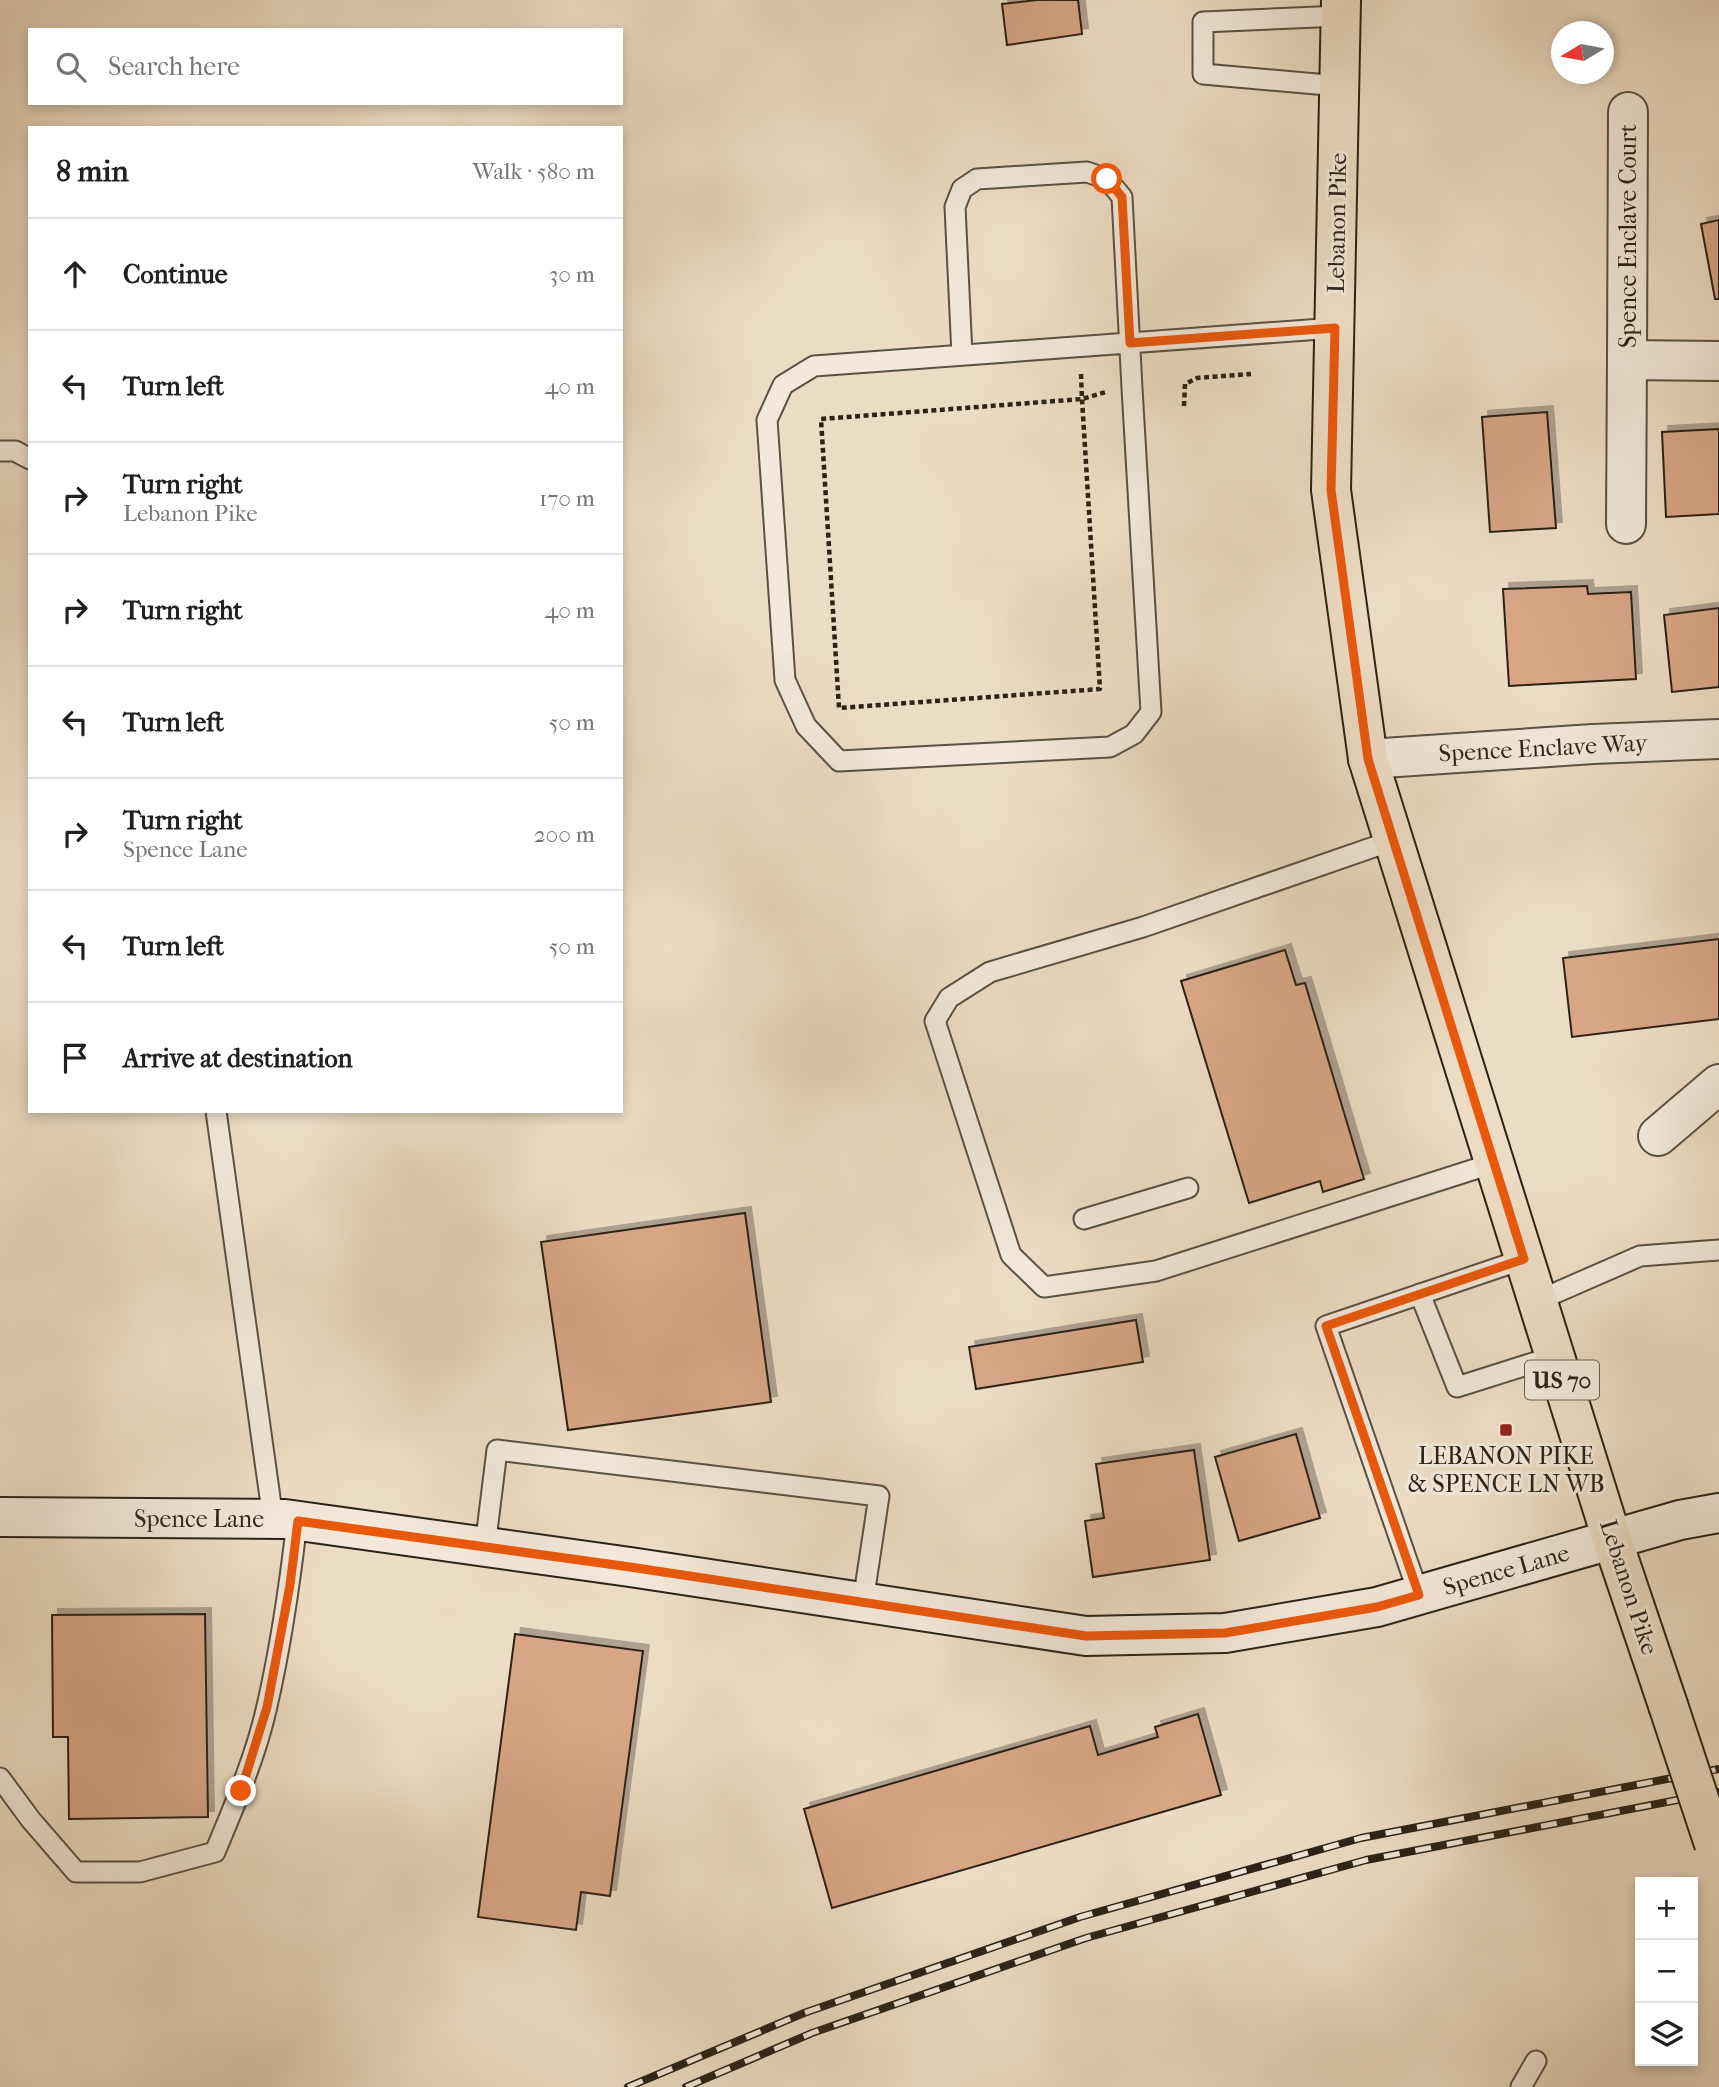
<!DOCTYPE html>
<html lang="en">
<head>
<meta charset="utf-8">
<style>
	body { margin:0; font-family:"IM FELL French Canon",serif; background:#f2f2f2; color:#202124 }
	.controls { position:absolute; right:21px; bottom:21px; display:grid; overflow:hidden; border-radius:0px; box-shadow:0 4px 10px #0003 }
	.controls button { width:63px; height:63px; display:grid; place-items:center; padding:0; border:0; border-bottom:2px solid #e0e0e0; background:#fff; color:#202124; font:35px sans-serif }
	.compass { position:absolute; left:1551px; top:21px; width:63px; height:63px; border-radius:50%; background:#fff; box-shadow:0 4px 10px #0003; rotate:260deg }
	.stop { position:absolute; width:21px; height:21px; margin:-16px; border:5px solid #ea580c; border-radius:50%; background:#fff }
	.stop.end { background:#ea580c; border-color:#fff; box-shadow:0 2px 7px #0008 }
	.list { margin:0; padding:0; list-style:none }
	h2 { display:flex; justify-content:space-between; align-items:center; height:91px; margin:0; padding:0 28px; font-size:30px }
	h2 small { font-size:23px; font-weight:400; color:#757577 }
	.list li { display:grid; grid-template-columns:46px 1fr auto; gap:21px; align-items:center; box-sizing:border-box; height:112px; padding:0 28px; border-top:2px solid #e0e0e0 }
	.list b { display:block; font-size:26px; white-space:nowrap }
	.list p { margin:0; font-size:23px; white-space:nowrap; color:#757577 }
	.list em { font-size:23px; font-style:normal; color:#757577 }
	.icon { flex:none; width:38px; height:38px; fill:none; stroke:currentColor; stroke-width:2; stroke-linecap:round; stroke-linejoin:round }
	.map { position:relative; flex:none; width:1719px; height:2087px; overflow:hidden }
	.search { position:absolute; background:#fff; box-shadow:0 4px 10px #0003; left:28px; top:28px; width:595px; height:77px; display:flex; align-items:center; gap:18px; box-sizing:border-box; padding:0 24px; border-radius:0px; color:#757577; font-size:26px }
	.panel { position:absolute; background:#fff; box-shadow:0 4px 10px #0003; left:28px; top:126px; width:595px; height:987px; border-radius:0px }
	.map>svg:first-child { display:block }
</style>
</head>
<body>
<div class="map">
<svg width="1719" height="2087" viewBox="0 0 1719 2087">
	<defs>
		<filter id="shadow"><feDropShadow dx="6" dy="-6" stdDeviation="0" flood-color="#0004"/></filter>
	</defs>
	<rect width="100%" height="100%" fill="#eddcc4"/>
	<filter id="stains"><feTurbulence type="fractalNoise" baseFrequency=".00286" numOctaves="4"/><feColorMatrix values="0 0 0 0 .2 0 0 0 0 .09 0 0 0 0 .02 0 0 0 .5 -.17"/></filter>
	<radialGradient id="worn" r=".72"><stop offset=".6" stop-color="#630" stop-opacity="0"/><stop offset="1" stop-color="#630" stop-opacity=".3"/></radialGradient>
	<g fill="#d8a587" stroke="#2c2316" stroke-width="2" filter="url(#shadow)">
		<polygon points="1037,0 1078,0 1082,34 1007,45 1002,4"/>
		<polygon points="1719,220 1719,299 1715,299 1701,224"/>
		<polygon points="1547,412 1556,528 1490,532 1482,417"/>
		<polygon points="1719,429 1719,514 1666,517 1662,432"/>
		<polygon points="1587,586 1588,594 1631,592 1636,679 1509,686 1503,589"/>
		<polygon points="1719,608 1719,687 1672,692 1664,615"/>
		<polygon points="1719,939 1719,1019 1572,1037 1563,958"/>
		<polygon points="1285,950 1296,985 1305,983 1364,1179 1323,1192 1320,1181 1249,1203 1181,981"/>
		<polygon points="745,1213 771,1402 568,1430 541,1242"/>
		<polygon points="1136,1320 1143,1362 976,1389 969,1347"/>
		<polygon points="1296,1434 1320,1518 1239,1541 1215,1457"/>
		<polygon points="1194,1450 1210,1560 1093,1577 1085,1521 1104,1518 1096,1464"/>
		<polygon points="205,1614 208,1817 69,1819 68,1737 53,1737 52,1615"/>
		<polygon points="515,1634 643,1651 610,1896 581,1892 576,1930 478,1917"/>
		<polygon points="1198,1714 1221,1795 832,1908 804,1809 1090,1726 1098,1755 1158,1737 1155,1727"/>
	</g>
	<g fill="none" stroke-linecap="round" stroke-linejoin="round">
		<g stroke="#5c5142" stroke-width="23">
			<g id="lane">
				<polyline points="1339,86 1203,74 1203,22 1341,16"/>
				<polyline points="962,355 955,207 962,189 977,179 1087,172 1107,179 1122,197 1132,388 1151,712 1134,734 1110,747 839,761 806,726 785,680 767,420 783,385 814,366 1335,328"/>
				<polyline points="0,451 15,451 30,459"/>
				<polyline points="1394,840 1143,927 990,972 949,998 935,1021 1011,1255 1044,1287 1156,1271 1494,1163"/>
				<polyline points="216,1111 273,1519"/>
				<polyline points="1084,1219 1188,1188"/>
				<polyline points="1420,1294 1457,1387 1555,1356"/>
				<polyline points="1537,1301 1640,1256 1719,1250"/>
				<polyline points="485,1547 497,1450 879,1496 863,1602"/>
				<polyline points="1419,1595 1326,1326 1524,1259"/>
				<path d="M0,1778L31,1820L76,1872H140L215,1852C235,1804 256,1756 267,1706C281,1645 290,1583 297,1521"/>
				<polyline points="1521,2087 1536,2061"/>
			</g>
		</g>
		<g stroke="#5c5142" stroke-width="42">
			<g id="street">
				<polyline points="1627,360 1628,112"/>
				<polyline points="1626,524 1627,360 1719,361"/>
				<polyline points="1368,759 1593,744 1719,739"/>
				<polyline points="1658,1136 1719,1084"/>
			</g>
		</g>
		<g stroke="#2c2316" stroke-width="42">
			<polyline id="secondary" points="0,1517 285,1519 630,1567 1086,1636 1225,1633 1377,1607 1680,1520 1719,1513"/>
		</g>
		<g stroke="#2c2316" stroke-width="42">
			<polyline id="primary" points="1341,0 1331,490 1368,759 1612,1539 1668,1705"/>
		</g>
		<g stroke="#2c2316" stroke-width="4.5" stroke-dasharray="5 3.5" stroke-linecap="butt">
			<polyline points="1081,374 1082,399 1100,689 839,708 821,419 1082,399 1106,392"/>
			<polyline points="1184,406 1185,384 1197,378 1251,374"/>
		</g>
		<use href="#lane" stroke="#f3e8d9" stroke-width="19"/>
		<use href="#street" stroke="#f3e8d9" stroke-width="38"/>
		<use href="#secondary" stroke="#f3e8d9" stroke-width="38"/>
		<use href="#primary" stroke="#eddcc4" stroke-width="38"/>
		<g stroke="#2c2316" stroke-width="8">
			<g id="rail">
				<polyline points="628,2087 804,2013 1080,1917 1361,1838 1719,1769"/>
				<polyline points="686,2087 812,2033 1086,1938 1366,1860 1719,1792"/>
			</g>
		</g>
		<use href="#rail" stroke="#f3e8d9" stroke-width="5" stroke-dasharray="16" stroke-linecap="butt"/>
		<g stroke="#2c2316" stroke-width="42" stroke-linecap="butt">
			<polyline id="primary-bridge" points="1668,1705 1714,1844"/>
		</g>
		<use href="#primary-bridge" stroke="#eddcc4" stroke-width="38"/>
	</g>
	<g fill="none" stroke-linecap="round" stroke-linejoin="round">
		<polyline stroke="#ea580c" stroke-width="9" points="241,1791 267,1707 290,1585 298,1521 630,1567 1086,1636 1225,1633 1377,1607 1419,1595 1326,1326 1524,1259 1368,759 1331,490 1335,328 1130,343 1122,197 1107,179"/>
	</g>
	<rect fill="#8f2418" stroke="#f3e8d9" stroke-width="2.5" x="1499" y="1423" width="14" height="14" rx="3.5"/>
	<g text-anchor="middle" stroke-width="6" stroke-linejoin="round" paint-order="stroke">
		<rect fill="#f3e8d9" stroke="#685e50" stroke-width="2" x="1525" y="1360.5" width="74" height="39" rx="5"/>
		<g font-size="23" font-weight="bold" fill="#2c2316">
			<text x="1562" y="1388">US 70</text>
		</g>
		<g font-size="24" fill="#2c2316" stroke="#f3e8d9">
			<text transform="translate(1337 223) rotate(-89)" y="8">Lebanon Pike</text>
			<text transform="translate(1628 236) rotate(-90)" y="8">Spence Enclave Court</text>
			<text transform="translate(1543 748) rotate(-3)" y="8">Spence Enclave Way</text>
			<text x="199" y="1527">Spence Lane</text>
			<text transform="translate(1506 1570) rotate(-16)" y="8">Spence Lane</text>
			<text transform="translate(1629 1587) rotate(72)" y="8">Lebanon Pike</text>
		</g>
		<g font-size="24" fill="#2c2316" stroke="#f3e8d9">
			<text x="1506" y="1464">LEBANON PIKE<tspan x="1506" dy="28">&amp; SPENCE LN WB</tspan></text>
		</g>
	</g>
	<rect width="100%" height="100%" filter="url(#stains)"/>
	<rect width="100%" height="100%" fill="url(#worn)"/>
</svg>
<div class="controls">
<button>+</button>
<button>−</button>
<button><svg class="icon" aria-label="layers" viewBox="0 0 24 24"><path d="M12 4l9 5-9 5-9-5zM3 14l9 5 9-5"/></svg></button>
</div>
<svg class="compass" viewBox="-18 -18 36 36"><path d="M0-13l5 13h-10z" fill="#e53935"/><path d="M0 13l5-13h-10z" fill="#757577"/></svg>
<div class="stop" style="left:1107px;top:179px"></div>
<div class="stop end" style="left:241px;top:1791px"></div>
<div class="search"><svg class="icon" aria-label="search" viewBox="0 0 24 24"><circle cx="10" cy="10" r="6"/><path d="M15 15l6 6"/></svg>Search here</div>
<section class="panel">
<h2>8 min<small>Walk · 580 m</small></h2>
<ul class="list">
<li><svg class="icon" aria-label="ahead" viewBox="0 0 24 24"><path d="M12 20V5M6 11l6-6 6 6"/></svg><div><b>Continue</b></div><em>30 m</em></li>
<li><svg class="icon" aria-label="left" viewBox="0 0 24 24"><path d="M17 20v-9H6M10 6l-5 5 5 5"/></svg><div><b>Turn left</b></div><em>40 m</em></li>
<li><svg class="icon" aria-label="right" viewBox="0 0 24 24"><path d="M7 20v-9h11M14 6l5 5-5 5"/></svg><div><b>Turn right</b><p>Lebanon Pike</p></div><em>170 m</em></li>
<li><svg class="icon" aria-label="right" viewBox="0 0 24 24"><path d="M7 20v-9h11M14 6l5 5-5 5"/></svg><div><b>Turn right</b></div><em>40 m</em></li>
<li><svg class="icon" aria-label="left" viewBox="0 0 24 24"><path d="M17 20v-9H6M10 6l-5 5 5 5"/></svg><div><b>Turn left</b></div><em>50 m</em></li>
<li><svg class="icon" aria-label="right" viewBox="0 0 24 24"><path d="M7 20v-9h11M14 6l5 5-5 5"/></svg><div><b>Turn right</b><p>Spence Lane</p></div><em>200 m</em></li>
<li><svg class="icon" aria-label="left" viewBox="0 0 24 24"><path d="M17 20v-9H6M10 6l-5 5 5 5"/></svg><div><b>Turn left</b></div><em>50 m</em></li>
<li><svg class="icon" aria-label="arrive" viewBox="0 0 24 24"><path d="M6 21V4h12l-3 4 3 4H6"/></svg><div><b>Arrive at destination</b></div></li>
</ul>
</section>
</div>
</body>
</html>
